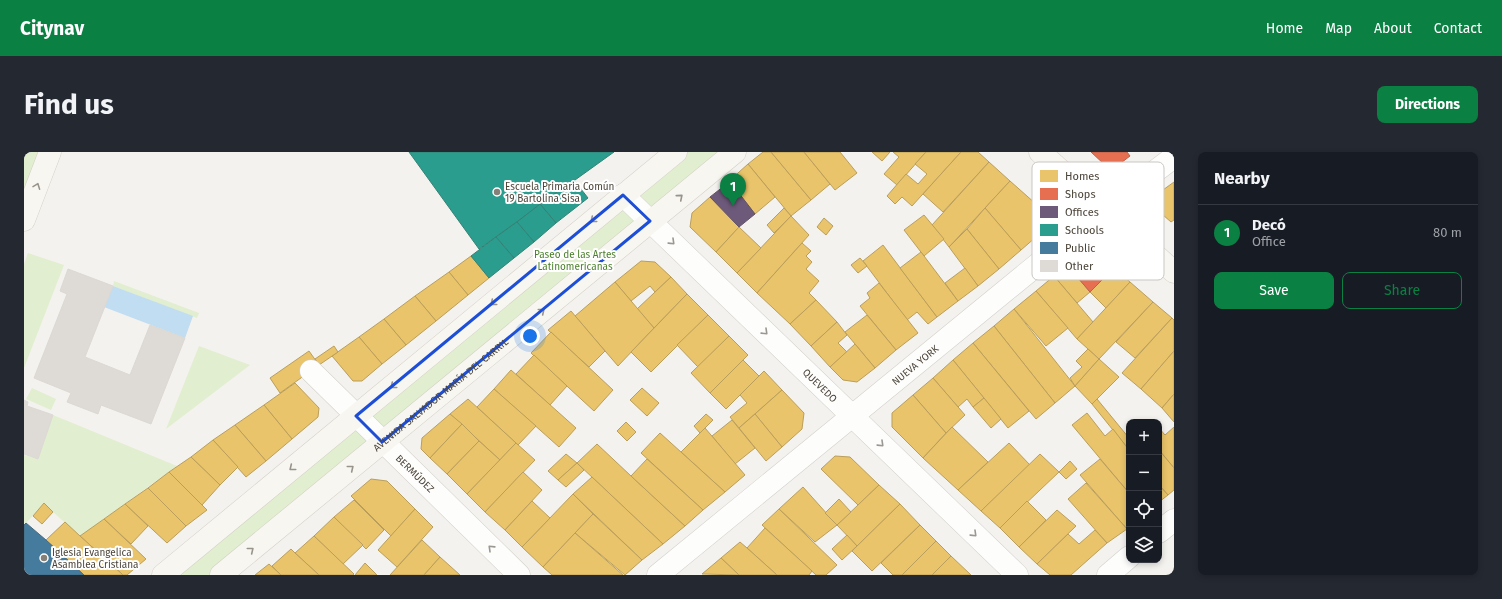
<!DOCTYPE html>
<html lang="en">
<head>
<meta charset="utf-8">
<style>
	body { margin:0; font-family:"Fira Sans",sans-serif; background:#242831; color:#f1f3f6 }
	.controls { position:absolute; right:12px; bottom:12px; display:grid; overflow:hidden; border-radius:8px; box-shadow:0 2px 6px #0003 }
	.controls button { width:36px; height:36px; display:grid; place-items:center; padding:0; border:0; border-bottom:1px solid #363941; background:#171b24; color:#f1f3f6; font:20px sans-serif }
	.you { position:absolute; left:506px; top:184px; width:14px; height:14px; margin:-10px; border:3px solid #fff; border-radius:50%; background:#1a73e8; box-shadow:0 0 0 6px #1a73e833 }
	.badge { display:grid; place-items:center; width:26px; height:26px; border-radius:50%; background:#0b8043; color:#fff; font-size:13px; font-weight:700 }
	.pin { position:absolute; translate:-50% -33px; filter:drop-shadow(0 1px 2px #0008) }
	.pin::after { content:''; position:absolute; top:21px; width:14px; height:12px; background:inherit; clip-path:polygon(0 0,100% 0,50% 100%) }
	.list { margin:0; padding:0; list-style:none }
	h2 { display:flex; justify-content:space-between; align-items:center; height:52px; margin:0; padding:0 16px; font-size:17px }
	h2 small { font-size:13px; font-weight:400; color:#9ea1a6 }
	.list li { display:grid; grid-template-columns:26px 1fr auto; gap:12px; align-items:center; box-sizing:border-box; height:56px; padding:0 16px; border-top:1px solid #363941 }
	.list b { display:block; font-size:15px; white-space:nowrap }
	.list p { margin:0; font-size:13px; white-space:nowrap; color:#9ea1a6 }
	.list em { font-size:13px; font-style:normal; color:#9ea1a6 }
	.actions { display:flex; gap:8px; padding:12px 16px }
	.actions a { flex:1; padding:9px 0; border:1px solid #0b8043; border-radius:8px; text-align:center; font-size:14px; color:#0b8043 }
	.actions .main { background:#0b8043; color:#fff }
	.icon { flex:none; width:22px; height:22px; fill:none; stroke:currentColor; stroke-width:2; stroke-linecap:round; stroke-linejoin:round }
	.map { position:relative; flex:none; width:1150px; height:423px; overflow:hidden; border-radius:8px }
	header { display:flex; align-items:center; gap:24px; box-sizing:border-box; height:56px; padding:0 20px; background:#0b8043; color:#fff }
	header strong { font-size:19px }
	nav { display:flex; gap:22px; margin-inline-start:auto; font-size:14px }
	.intro { display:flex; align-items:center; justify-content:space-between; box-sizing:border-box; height:96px; padding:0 24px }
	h1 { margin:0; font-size:28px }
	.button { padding:10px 18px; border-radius:8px; background:#0b8043; color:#fff; font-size:14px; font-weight:700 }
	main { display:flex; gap:24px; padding:0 24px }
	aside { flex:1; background:#171b24; border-radius:8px; box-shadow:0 2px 6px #0003 }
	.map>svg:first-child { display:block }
</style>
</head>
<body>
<header>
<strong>Citynav</strong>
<nav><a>Home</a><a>Map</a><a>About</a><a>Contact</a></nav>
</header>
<div class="intro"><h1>Find us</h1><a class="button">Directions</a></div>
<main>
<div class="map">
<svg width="1150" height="423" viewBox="0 0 1150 423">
	<rect width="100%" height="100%" fill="#f4f2ee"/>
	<g fill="#e1eecf">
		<polygon points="0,0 15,0 0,37"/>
		<polygon points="652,0 711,0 197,423 139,423"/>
		<polygon points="4,101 40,113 0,216 0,112"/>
		<polygon points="90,129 175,161 173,166 89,134"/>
		<polygon points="175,194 226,213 142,277"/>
		<polygon points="8,236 32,247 27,258 2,247"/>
		<polygon points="29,263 153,314 56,384 20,352 0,373 0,303 14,307"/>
	</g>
	<polygon fill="#c0ddf1" points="89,134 169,164 161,186 80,155"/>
	<g fill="#e9c46a" stroke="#ba9e5b">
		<polygon points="739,0 747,0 787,48 767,64 724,12"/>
		<polygon points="747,0 780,0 806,32 787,48"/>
		<polygon points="780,0 816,0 833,21 811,38"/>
		<polygon points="848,0 866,0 858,9"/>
		<polygon points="869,0 902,0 873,33 860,22 875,5"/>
		<polygon points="902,0 937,0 888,54 878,45 871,52 863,44 882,22 894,32 903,22 891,12"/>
		<polygon points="937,0 954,0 965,10 919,60 899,42"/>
		<polygon points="965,10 986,29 925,95 908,73"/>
		<polygon points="724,12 751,45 731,62 705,29"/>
		<polygon points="986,29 1021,60 1020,78 997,98 961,56"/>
		<polygon points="1150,30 1150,68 1147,70 1130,55 1132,43"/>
		<polygon points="686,45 715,75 692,100 666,75 668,61"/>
		<polygon points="760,56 767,64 750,81 743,73"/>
		<polygon points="961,56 997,98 975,117 943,77"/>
		<polygon points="900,63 920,87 900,104 880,78"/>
		<polygon points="767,64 785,83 733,141 713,121"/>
		<polygon points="800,66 809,74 802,83 793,75"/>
		<polygon points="715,75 737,96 713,121 692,100"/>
		<polygon points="943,77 975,117 954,134 925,95"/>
		<polygon points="778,91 787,99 782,104 788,110 782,117 795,129 785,141 792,148 766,172 733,141"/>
		<polygon points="859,93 913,165 904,172 893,160 883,168 839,109"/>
		<polygon points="897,100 934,149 913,165 876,116"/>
		<polygon points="447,104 465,126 444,143 425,120"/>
		<polygon points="836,106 843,114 834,121 827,113"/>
		<polygon points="617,109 631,110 647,125 631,140 626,134 607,149 591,130"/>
		<polygon points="1043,113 1066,140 1053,151 1030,124"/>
		<polygon points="941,116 954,134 934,149 921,131"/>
		<polygon points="1090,116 1106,130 1082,156 1066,140"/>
		<polygon points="425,120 444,143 412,169 391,144"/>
		<polygon points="1030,124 1069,170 1053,187 1012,139"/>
		<polygon points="647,125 663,142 630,176 613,157"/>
		<polygon points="591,130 630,176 594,214 551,164"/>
		<polygon points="1106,130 1129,150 1075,207 1053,187"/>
		<polygon points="855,131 894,181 872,198 836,154 846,146 843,141"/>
		<polygon points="1012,139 1044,176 1022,194 990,157"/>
		<polygon points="663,142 684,163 627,220 607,200"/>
		<polygon points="391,144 412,169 382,193 360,167"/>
		<polygon points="792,148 813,170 787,194 766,172"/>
		<polygon points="1129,150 1148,166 1111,206 1092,190"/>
		<polygon points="990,157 1051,234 1031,251 970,174"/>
		<polygon points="547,159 581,199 565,215 524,178"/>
		<polygon points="684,163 705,184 674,215 653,193"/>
		<polygon points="843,163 872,198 851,216 821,180"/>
		<polygon points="1148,166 1150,168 1150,199 1117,237 1098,221"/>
		<polygon points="360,167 382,193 358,212 335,185"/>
		<polygon points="813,170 823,183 814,191 823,200 806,215 787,194"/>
		<polygon points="970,174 1031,251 1012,267 949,191"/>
		<polygon points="527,180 589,238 570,259 507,201"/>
		<polygon points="705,184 724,203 686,241 667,221"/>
		<polygon points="335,185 358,212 338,229 329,229 308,204"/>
		<polygon points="949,191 1005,259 984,276 929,208"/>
		<polygon points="831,192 851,216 833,230 819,228 806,215"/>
		<polygon points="310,194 314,200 295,213 291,207"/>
		<polygon points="1064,197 1075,207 1051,234 1046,226 1058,215 1052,209"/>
		<polygon points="285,199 295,213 256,241 246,226"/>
		<polygon points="1150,199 1150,242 1138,256 1117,237"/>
		<polygon points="510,203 543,234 526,253 492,222"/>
		<polygon points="1075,207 1095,225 1068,252 1051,234"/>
		<polygon points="719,208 735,224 702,257 686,241"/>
		<polygon points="929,208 960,246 949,255 943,247 934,255 909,226"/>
		<polygon points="487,218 552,276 535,295 470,237"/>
		<polygon points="740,219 758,238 715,276 706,265 723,251 716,243"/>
		<polygon points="909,226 941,263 922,281 889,243"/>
		<polygon points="271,231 295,256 294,265 268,287 240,253"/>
		<polygon points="618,236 635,251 623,264 606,248"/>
		<polygon points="470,237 512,274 494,293 453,255"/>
		<polygon points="758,238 780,261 778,277 758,295 731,262"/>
		<polygon points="1150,242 1150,270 1138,256"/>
		<polygon points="889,243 922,281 899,306 868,275 868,261"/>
		<polygon points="960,246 977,267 967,276 949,255"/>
		<polygon points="444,247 492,291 476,308 426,262"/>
		<polygon points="1073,247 1105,286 1105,298 1068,252"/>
		<polygon points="240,253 268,287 242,309 211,273"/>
		<polygon points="1063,261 1081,284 1089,277 1105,298 1105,341 1048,273"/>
		<polygon points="426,262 438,272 406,306 397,297 398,286"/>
		<polygon points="682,262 689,268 676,281 670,274"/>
		<polygon points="731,262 758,295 742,309 715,276"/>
		<polygon points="708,268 731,296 711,312 688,284"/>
		<polygon points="602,270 612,280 603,289 593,279"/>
		<polygon points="438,272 455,289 423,322 406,306"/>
		<polygon points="211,273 242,309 222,325 189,288"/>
		<polygon points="928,275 964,310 934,338 899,306"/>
		<polygon points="1150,275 1150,316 1135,298 1135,276 1141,283"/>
		<polygon points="681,276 721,323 701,340 657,300"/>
		<polygon points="636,281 701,340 679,358 617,301"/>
		<polygon points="189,288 214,315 196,333 167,305"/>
		<polygon points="455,289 476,308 443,342 423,322"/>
		<polygon points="492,291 511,308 461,360 443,342"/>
		<polygon points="985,291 1006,313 957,359 934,338"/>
		<polygon points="573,292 607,324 661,374 639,392 553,311"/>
		<polygon points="1135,298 1150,316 1150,338 1144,343 1135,333"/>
		<polygon points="542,302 553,311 534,328 524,319"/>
		<polygon points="1016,302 1035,320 976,376 957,359"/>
		<polygon points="811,304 826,305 855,333 834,353 797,317"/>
		<polygon points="167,305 196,333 178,353 145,320"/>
		<polygon points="623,307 679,358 661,374 607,324"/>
		<polygon points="1076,307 1105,341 1105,375 1103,377 1056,323"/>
		<polygon points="1046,309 1053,317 1042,327 1035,320"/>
		<polygon points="553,311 560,318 542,335 534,328"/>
		<polygon points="145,320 183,358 162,374 124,336"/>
		<polygon points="499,320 518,338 481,378 461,360"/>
		<polygon points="568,325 639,392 618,408 549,342"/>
		<polygon points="347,327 363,329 391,357 367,384 327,344"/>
		<polygon points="1062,331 1103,377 1083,391 1044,347"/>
		<polygon points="855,333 876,352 833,394 813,373"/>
		<polygon points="1135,333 1144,343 1135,350"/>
		<polygon points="779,335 813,373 791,390 755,357"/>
		<polygon points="124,336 162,374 143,391 101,352"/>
		<polygon points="549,342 569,362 519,415 498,395"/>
		<polygon points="815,347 827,360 813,373 801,361"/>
		<polygon points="330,348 360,378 342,397 310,365"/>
		<polygon points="508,349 526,366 498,395 481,378"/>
		<polygon points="1003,349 1022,368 995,395 976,376"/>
		<polygon points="20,351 29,360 18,372 9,364"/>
		<polygon points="101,352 124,374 107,392 80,367"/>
		<polygon points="876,352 896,373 848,419 828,399"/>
		<polygon points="391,357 409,375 373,415 354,398"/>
		<polygon points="755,357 813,413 802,423 792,423 738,373"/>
		<polygon points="1033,358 1052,374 1013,412 995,395"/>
		<polygon points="569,362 618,408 601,423 551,381"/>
		<polygon points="310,365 339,393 319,412 290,384"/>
		<polygon points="80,367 122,407 103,423 99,423 56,384"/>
		<polygon points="41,370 56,384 99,423 60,423 22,388"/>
		<polygon points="896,373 912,389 878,423 869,423 857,411"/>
		<polygon points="741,376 788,419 785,423 753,423 723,396"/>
		<polygon points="1071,378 1083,391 1047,423 1026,423 1013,412 1044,382 1055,392"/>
		<polygon points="551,381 599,423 528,423 519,415"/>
		<polygon points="823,383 833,394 818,408 808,397"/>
		<polygon points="290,384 330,422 329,423 295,423 271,401"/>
		<polygon points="398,388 416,405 400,423 366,423"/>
		<polygon points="912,389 927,404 908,423 878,423"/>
		<polygon points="716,390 723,396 753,423 715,423 697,406"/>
		<polygon points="267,397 271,401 295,423 257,423 248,414"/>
		<polygon points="927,404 947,423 908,423"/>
		<polygon points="416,405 436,423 400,423"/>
		<polygon points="697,406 715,423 678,422"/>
		<polygon points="341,411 353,423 331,423"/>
		<polygon points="245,412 257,423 231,423"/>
	</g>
	<g fill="#e76f51" stroke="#b8624a">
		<polygon points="1067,0 1103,0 1106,4 1093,14 1081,13"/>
		<polygon points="1058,102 1076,102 1090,116 1066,140 1043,113"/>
	</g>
	<polygon fill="#6d597a" stroke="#635366" points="700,34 711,36 731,62 715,75 686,45"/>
	<g fill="#2a9d8f" stroke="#348275">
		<polygon points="385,0 590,0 455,97"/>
		<polygon points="550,28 564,46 532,71 516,52"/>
		<polygon points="516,52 532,71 510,90 493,70"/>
		<polygon points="493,70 510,90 490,106 472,85"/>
		<polygon points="472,85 490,106 465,126 447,104"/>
	</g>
	<polygon fill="#457b9d" stroke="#476a7f" points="2,371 22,388 60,423 0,423 0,373"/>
	<g fill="#dedbd6" stroke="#dcd9d4">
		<polygon points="44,117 89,134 61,205 106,223 126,173 161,186 127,272 77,253 74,262 43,250 47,241 10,226 43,142 36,139"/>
		<polygon points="0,248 4,250 3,254 29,263 14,307 0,302"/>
	</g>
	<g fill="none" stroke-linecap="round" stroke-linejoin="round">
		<g stroke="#d2d0cb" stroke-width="23">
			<g id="street">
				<path id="s1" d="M599,43L993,423"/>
				<path id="s2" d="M287,219L495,423"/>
				<polyline points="1135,380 1150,368"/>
				<path id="s3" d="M634,423L1080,58L1150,5"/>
				<polyline points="1084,423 1105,405"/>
			</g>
		</g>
		<g stroke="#d3cfc5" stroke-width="23">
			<g id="secondary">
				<polyline points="1016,0 1150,120"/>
				<polyline points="0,68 26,0"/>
				<polyline points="139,423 652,0"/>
				<path id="s4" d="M197,423L711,0"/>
			</g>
		</g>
		<use href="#street" stroke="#fdfdfc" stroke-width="22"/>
		<use href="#secondary" stroke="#f7f6f1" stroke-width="22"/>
	</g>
	<defs><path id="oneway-chevron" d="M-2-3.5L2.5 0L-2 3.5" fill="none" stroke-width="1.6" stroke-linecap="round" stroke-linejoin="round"/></defs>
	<g stroke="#98948c">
		<use href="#oneway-chevron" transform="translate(13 34) rotate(-69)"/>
		<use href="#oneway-chevron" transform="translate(656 45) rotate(-40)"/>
		<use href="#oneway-chevron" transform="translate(569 68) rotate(141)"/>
		<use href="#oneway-chevron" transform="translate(469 151) rotate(141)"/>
		<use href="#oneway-chevron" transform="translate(518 159) rotate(-39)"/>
		<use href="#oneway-chevron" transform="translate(369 234) rotate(141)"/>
		<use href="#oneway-chevron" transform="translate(268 316) rotate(141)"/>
		<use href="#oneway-chevron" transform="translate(327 316) rotate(-39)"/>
		<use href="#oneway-chevron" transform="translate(227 398) rotate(-39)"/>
	</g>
	<g stroke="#9b9791">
		<use href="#oneway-chevron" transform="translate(648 90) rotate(44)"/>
		<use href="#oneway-chevron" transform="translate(741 180) rotate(44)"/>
		<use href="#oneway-chevron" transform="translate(857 292) rotate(44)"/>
		<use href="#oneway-chevron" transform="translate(950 382) rotate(44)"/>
		<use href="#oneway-chevron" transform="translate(467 396) rotate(-136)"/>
	</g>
	<path fill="none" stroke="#1d4ed8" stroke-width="3" stroke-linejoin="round" d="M599,43L626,69L358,290L332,264Z"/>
	<g fill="#868178" stroke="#fff" stroke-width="1.5">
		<circle cx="473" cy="40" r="4"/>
		<circle cx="20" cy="406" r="4"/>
	</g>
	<g text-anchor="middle" stroke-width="4" stroke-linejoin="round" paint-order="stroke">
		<g font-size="10" fill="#4b4439" stroke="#fff" text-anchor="start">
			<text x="481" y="38">Escuela Primaria Común<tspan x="481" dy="12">19 Bartolina Sisa</tspan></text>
			<text x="28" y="404">Iglesia Evangelica<tspan x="28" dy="12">Asamblea Cristiana</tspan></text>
		</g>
		<g font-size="10" fill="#4a7f2a" stroke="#fff">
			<text x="551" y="106">Paseo de las Artes<tspan x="551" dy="12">Latinomericanas</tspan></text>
		</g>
		<g font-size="10" fill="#4b4439" stroke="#fff">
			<text dy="4" stroke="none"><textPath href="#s3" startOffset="332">NUEVA YORK</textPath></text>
			<text dy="4" stroke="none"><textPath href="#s1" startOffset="274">QUEVEDO</textPath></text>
			<text dy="4" stroke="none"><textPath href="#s4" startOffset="284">AVENIDA SALVADOR MARÍA DEL CARRIL</textPath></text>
			<text dy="4" stroke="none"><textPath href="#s2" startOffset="146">BERMÚDEZ</textPath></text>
		</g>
	</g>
	<rect x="1008" y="10" width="132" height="118" rx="6" fill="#fff" stroke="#c9c7c4" stroke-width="1"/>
	<rect x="1016" y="18" width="18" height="12" fill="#e9c46a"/>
	<rect x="1016" y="36" width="18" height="12" fill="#e76f51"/>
	<rect x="1016" y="54" width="18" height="12" fill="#6d597a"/>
	<rect x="1016" y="72" width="18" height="12" fill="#2a9d8f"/>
	<rect x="1016" y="90" width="18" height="12" fill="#457b9d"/>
	<rect x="1016" y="108" width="18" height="12" fill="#dedbd6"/>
	<g font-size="11" fill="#4b4439">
		<text x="1041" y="28">Homes</text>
		<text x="1041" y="46">Shops</text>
		<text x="1041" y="64">Offices</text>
		<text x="1041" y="82">Schools</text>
		<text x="1041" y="100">Public</text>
		<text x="1041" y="118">Other</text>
	</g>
</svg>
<div class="controls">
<button>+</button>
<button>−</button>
<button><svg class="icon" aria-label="locate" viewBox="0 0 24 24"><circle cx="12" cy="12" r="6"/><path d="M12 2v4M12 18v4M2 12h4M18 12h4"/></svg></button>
<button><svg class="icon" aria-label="layers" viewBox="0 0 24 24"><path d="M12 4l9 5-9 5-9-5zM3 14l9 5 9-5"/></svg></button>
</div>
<div class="you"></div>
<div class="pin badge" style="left:709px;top:54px">1</div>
</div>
<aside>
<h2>Nearby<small></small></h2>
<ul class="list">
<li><span class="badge">1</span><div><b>Decó</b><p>Office</p></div><em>80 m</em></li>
</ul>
<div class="actions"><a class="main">Save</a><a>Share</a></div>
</aside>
</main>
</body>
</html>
